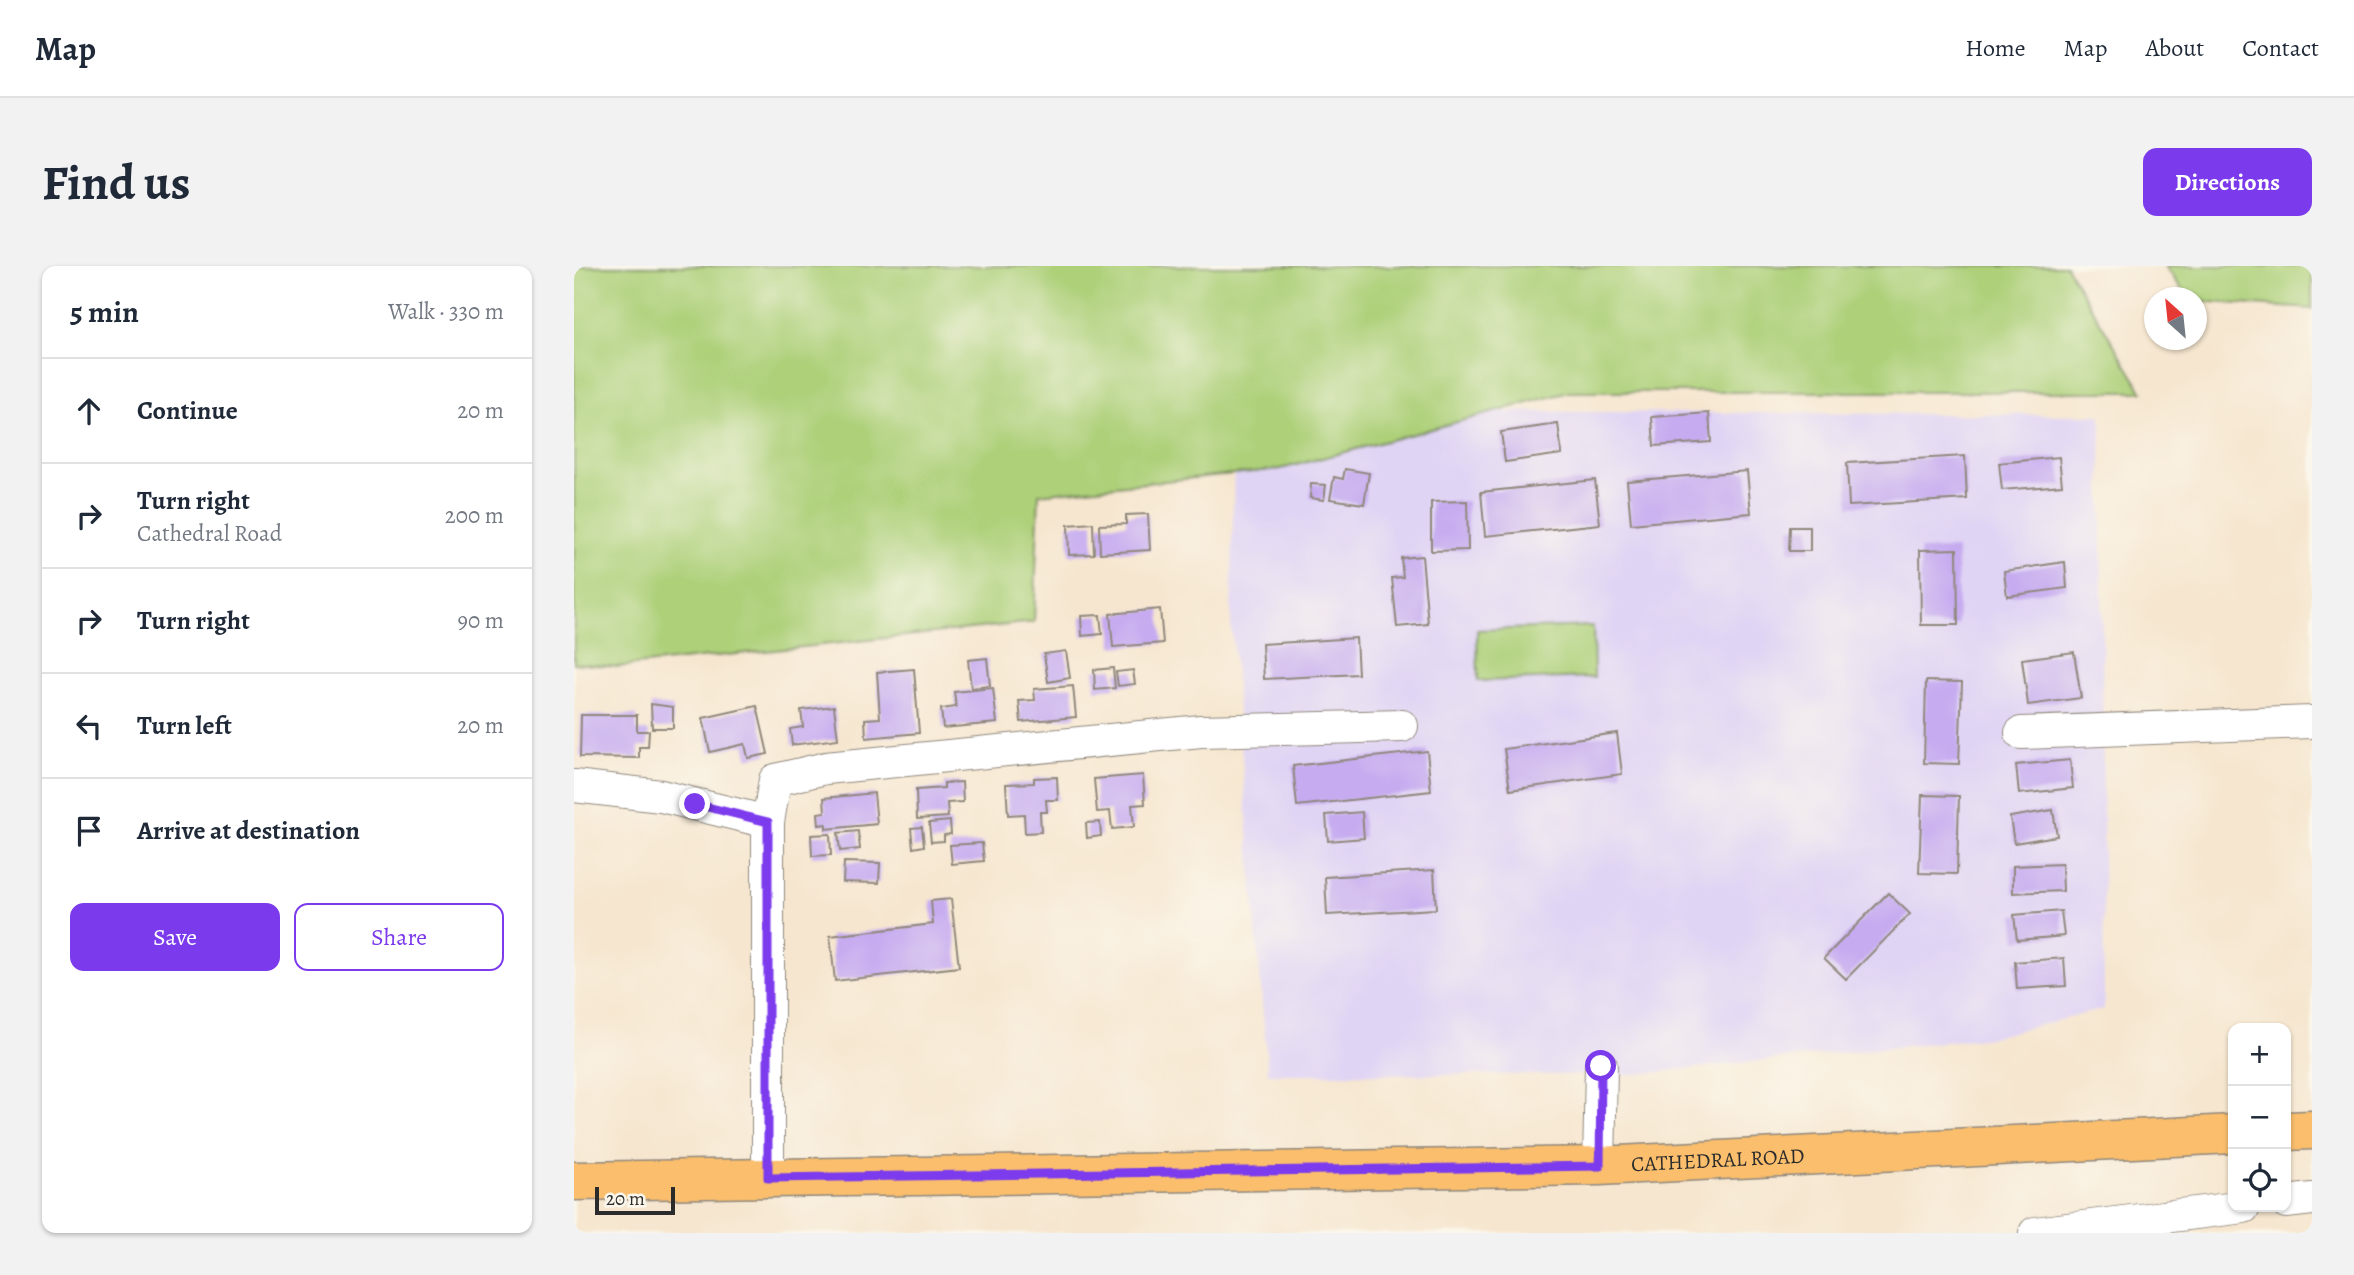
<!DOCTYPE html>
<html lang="en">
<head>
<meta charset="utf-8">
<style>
	body { margin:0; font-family:Alegreya,serif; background:#f2f2f3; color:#1f2937 }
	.controls { position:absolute; right:21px; bottom:21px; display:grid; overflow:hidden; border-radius:14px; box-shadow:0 2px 5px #0004 }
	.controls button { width:63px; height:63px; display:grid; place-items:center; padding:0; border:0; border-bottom:2px solid #e0e1e3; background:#fff; color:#1f2937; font:35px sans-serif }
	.compass { position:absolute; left:1570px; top:21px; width:63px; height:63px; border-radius:50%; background:#fff; box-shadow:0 2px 5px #0004; rotate:333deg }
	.scale { position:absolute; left:21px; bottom:18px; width:80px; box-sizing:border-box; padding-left:7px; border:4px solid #2b2b2b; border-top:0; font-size:19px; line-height:24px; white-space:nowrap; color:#2b2b2b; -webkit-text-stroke:5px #fbf7ec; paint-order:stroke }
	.stop { position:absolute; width:21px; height:21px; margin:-16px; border:5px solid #7c3aed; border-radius:50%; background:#fff }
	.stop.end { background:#7c3aed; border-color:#fff; box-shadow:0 2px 7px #0008 }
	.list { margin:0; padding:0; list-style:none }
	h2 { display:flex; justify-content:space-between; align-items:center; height:91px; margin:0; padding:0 28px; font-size:30px }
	h2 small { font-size:23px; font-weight:400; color:#747a83 }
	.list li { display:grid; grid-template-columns:46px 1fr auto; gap:21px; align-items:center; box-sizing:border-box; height:105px; padding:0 28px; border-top:2px solid #e0e1e3 }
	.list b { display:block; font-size:26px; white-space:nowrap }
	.list p { margin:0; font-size:23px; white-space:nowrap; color:#747a83 }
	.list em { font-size:23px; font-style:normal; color:#747a83 }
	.actions { display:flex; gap:14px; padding:21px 28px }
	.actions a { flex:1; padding:16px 0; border:2px solid #7c3aed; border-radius:14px; text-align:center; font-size:24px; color:#7c3aed }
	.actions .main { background:#7c3aed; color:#fff }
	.icon { flex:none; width:38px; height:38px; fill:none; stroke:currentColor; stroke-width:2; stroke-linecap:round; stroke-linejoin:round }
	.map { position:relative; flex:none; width:1738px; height:967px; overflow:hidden; border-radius:14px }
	header { display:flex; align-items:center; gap:42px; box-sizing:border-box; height:98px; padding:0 35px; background:#fff; border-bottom:2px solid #e0e1e3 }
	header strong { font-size:33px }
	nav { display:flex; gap:38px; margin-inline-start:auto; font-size:24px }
	.intro { display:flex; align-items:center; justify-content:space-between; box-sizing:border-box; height:168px; padding:0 42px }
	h1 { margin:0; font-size:49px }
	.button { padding:18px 32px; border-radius:14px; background:#7c3aed; color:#fff; font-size:24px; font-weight:700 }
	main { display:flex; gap:42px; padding:0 42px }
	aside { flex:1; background:#fff; border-radius:14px; box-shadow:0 2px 5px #0004 }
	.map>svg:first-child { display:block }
</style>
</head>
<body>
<header>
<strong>Map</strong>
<nav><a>Home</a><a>Map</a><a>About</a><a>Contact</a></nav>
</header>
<div class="intro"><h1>Find us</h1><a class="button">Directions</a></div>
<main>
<aside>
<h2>5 min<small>Walk · 330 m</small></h2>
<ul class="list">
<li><svg class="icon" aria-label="ahead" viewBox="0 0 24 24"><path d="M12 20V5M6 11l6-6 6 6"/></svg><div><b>Continue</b></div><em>20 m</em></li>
<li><svg class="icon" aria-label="right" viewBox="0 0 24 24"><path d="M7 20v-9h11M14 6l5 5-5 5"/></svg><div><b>Turn right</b><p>Cathedral Road</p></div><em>200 m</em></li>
<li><svg class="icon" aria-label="right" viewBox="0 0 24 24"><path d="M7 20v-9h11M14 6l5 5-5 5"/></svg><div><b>Turn right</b></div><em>90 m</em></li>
<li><svg class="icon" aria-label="left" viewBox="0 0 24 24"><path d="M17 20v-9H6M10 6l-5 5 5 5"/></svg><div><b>Turn left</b></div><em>20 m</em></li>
<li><svg class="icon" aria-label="arrive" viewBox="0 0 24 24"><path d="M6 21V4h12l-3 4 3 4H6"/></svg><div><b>Arrive at destination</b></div></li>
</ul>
<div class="actions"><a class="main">Save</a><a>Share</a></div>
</aside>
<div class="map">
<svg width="1738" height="967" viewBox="0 0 1738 967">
	<rect width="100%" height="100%" fill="#fbf7ec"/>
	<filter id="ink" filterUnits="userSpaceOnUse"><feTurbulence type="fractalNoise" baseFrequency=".0143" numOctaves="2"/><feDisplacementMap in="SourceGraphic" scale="14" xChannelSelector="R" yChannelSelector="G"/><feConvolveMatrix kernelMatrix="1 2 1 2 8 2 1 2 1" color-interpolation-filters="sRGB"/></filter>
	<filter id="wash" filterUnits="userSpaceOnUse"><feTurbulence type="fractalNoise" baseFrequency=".00686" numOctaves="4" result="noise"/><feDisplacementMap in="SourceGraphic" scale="28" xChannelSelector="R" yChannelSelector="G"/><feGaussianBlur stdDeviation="1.57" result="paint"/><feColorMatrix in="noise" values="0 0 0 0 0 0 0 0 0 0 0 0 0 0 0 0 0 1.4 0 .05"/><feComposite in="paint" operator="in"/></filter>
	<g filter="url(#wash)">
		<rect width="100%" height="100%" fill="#f6e6cf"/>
		<polygon fill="#e0d4f4" points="666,144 1527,149 1530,743 1418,771 1053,809 694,808 657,357 660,189"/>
		<g fill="#add079" stroke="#6c7e52" stroke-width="2">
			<polygon points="0,0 1492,0 1569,126 995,126 707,203 465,228 460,356 43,401 0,397"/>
			<polygon points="1591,0 1738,0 1738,43 1623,35 1622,32 1614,31"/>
			<polygon points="1019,360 1020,411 904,415 903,364"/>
		</g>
		<g id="blocks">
			<g fill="#c6abf0">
				<polygon points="1135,147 1137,176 1080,180 1078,151"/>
				<polygon points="984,158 988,188 931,196 927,166"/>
				<polygon points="1391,190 1393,233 1275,240 1273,197"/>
				<polygon points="1485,191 1488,219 1428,224 1425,197"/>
				<polygon points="771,203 795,207 790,238 756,233 760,211 769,213"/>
				<polygon points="1173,205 1177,247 1057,258 1053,215"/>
				<polygon points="1021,214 1026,258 911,270 907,226"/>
				<polygon points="737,218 752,219 750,234 736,232"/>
				<polygon points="893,235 894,284 857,285 857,236"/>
				<polygon points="574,248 576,284 526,287 525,259 552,258 552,249"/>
				<polygon points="519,257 520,288 495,289 494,259"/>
				<polygon points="1216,261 1236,261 1236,285 1215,285"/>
				<polygon points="1383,283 1384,359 1347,359 1346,284"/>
				<polygon points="848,290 854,358 823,361 818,312 829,311 827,292"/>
				<polygon points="1491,296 1493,322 1433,330 1430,305"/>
				<polygon points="586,343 589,377 539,381 536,348"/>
				<polygon points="526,349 528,368 508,370 507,350"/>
				<polygon points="782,372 784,408 690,413 688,378"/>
				<polygon points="492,385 496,412 474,416 470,388"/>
				<polygon points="1500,386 1507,432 1454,439 1448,393"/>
				<polygon points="413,392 416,420 397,422 394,394"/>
				<polygon points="539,402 541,422 521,424 520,404"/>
				<polygon points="340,403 345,467 292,472 291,453 306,452 303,406"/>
				<polygon points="559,404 561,418 544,420 542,406"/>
				<polygon points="1352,415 1388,416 1385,498 1350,497"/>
				<polygon points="499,420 502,451 447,456 445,435 461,434 460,423"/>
				<polygon points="419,422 423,457 369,462 367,443 382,441 380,426"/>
				<polygon points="77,438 99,441 99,462 78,462"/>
				<polygon points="183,440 194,488 174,492 171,478 136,486 129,452"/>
				<polygon points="260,440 264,473 218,479 216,463 229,461 227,444"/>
				<polygon points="7,449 63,449 63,465 75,465 74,481 65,481 65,492 6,491"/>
				<polygon points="1043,467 1048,508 936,524 930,483"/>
				<polygon points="853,485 857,525 723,540 719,500"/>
				<polygon points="1496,494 1499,522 1445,528 1442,499"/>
				<polygon points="569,509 571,538 558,539 560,561 538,563 536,545 523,546 520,513"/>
				<polygon points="483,511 484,534 472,534 473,546 466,546 467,566 451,567 450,548 434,549 432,518 460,517 460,512"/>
				<polygon points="388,516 389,536 373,537 374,551 343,553 342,524 370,522 370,517"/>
				<polygon points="300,527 303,558 252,563 252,558 245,559 244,547 251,546 250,532"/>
				<polygon points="1348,529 1385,530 1383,608 1345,607"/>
				<polygon points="1479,544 1483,570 1440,577 1436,551"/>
				<polygon points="788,546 790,572 754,575 752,549"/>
				<polygon points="376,555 377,568 370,569 370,575 357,576 355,557"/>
				<polygon points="526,556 527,570 513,572 512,557"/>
				<polygon points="348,561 350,580 339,582 337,562"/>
				<polygon points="284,565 286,583 266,585 264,567"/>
				<polygon points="256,568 257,589 238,590 237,569"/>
				<polygon points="408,577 410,595 378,598 376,579"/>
				<polygon points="270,596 306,597 305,617 269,616"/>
				<polygon points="1488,598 1489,625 1439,627 1439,600"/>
				<polygon points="860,604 862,643 753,649 751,611"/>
				<polygon points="1314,627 1336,648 1272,713 1250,692"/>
				<polygon points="377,633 385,701 261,715 256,670 359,658 357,635"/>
				<polygon points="1487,645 1490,670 1443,674 1440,649"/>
				<polygon points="1490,692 1492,720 1443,723 1441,696"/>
			</g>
		</g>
	</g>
	<g filter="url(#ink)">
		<use href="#blocks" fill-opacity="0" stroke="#90887d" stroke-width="2"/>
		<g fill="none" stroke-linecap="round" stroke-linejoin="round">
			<g stroke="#90887d" stroke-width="34">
				<g id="minor">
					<polyline points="1447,467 1738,456"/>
					<polyline points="0,520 87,530 194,556 194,912"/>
					<polyline points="194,556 201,514 252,502 627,465 828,460"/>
					<polyline points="1025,900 1027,800"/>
					<polyline points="1712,936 1738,933"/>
					<polyline points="1461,967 1670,941"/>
				</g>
			</g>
			<g stroke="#90887d" stroke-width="41">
				<g id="major">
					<polyline points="1712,865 1738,864"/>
					<path id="s1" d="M0,915L1025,900L1659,868"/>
				</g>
			</g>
			<use href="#minor" stroke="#fff" stroke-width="32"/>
			<use href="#major" stroke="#fabe6d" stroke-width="38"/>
		</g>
	</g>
	<g fill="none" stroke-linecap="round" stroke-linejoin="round" filter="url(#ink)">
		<polyline stroke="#7c3aed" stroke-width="9" points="121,538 194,556 194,912 1026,900 1027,800"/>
	</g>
	<g text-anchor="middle" stroke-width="6" stroke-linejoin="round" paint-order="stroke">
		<g font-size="21" fill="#2b2b2b" stroke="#fbf7ec">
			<text dy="7" stroke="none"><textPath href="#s1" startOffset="1144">CATHEDRAL ROAD</textPath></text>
		</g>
	</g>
</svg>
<div class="controls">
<button>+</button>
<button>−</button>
<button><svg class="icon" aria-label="locate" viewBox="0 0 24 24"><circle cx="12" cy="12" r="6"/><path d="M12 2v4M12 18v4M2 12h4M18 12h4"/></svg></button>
</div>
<svg class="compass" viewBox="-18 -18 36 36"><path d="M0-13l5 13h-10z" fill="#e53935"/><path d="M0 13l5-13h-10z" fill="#747a83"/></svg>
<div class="scale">20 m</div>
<div class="stop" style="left:1027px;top:800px"></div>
<div class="stop end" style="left:121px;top:538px"></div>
</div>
</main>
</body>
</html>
